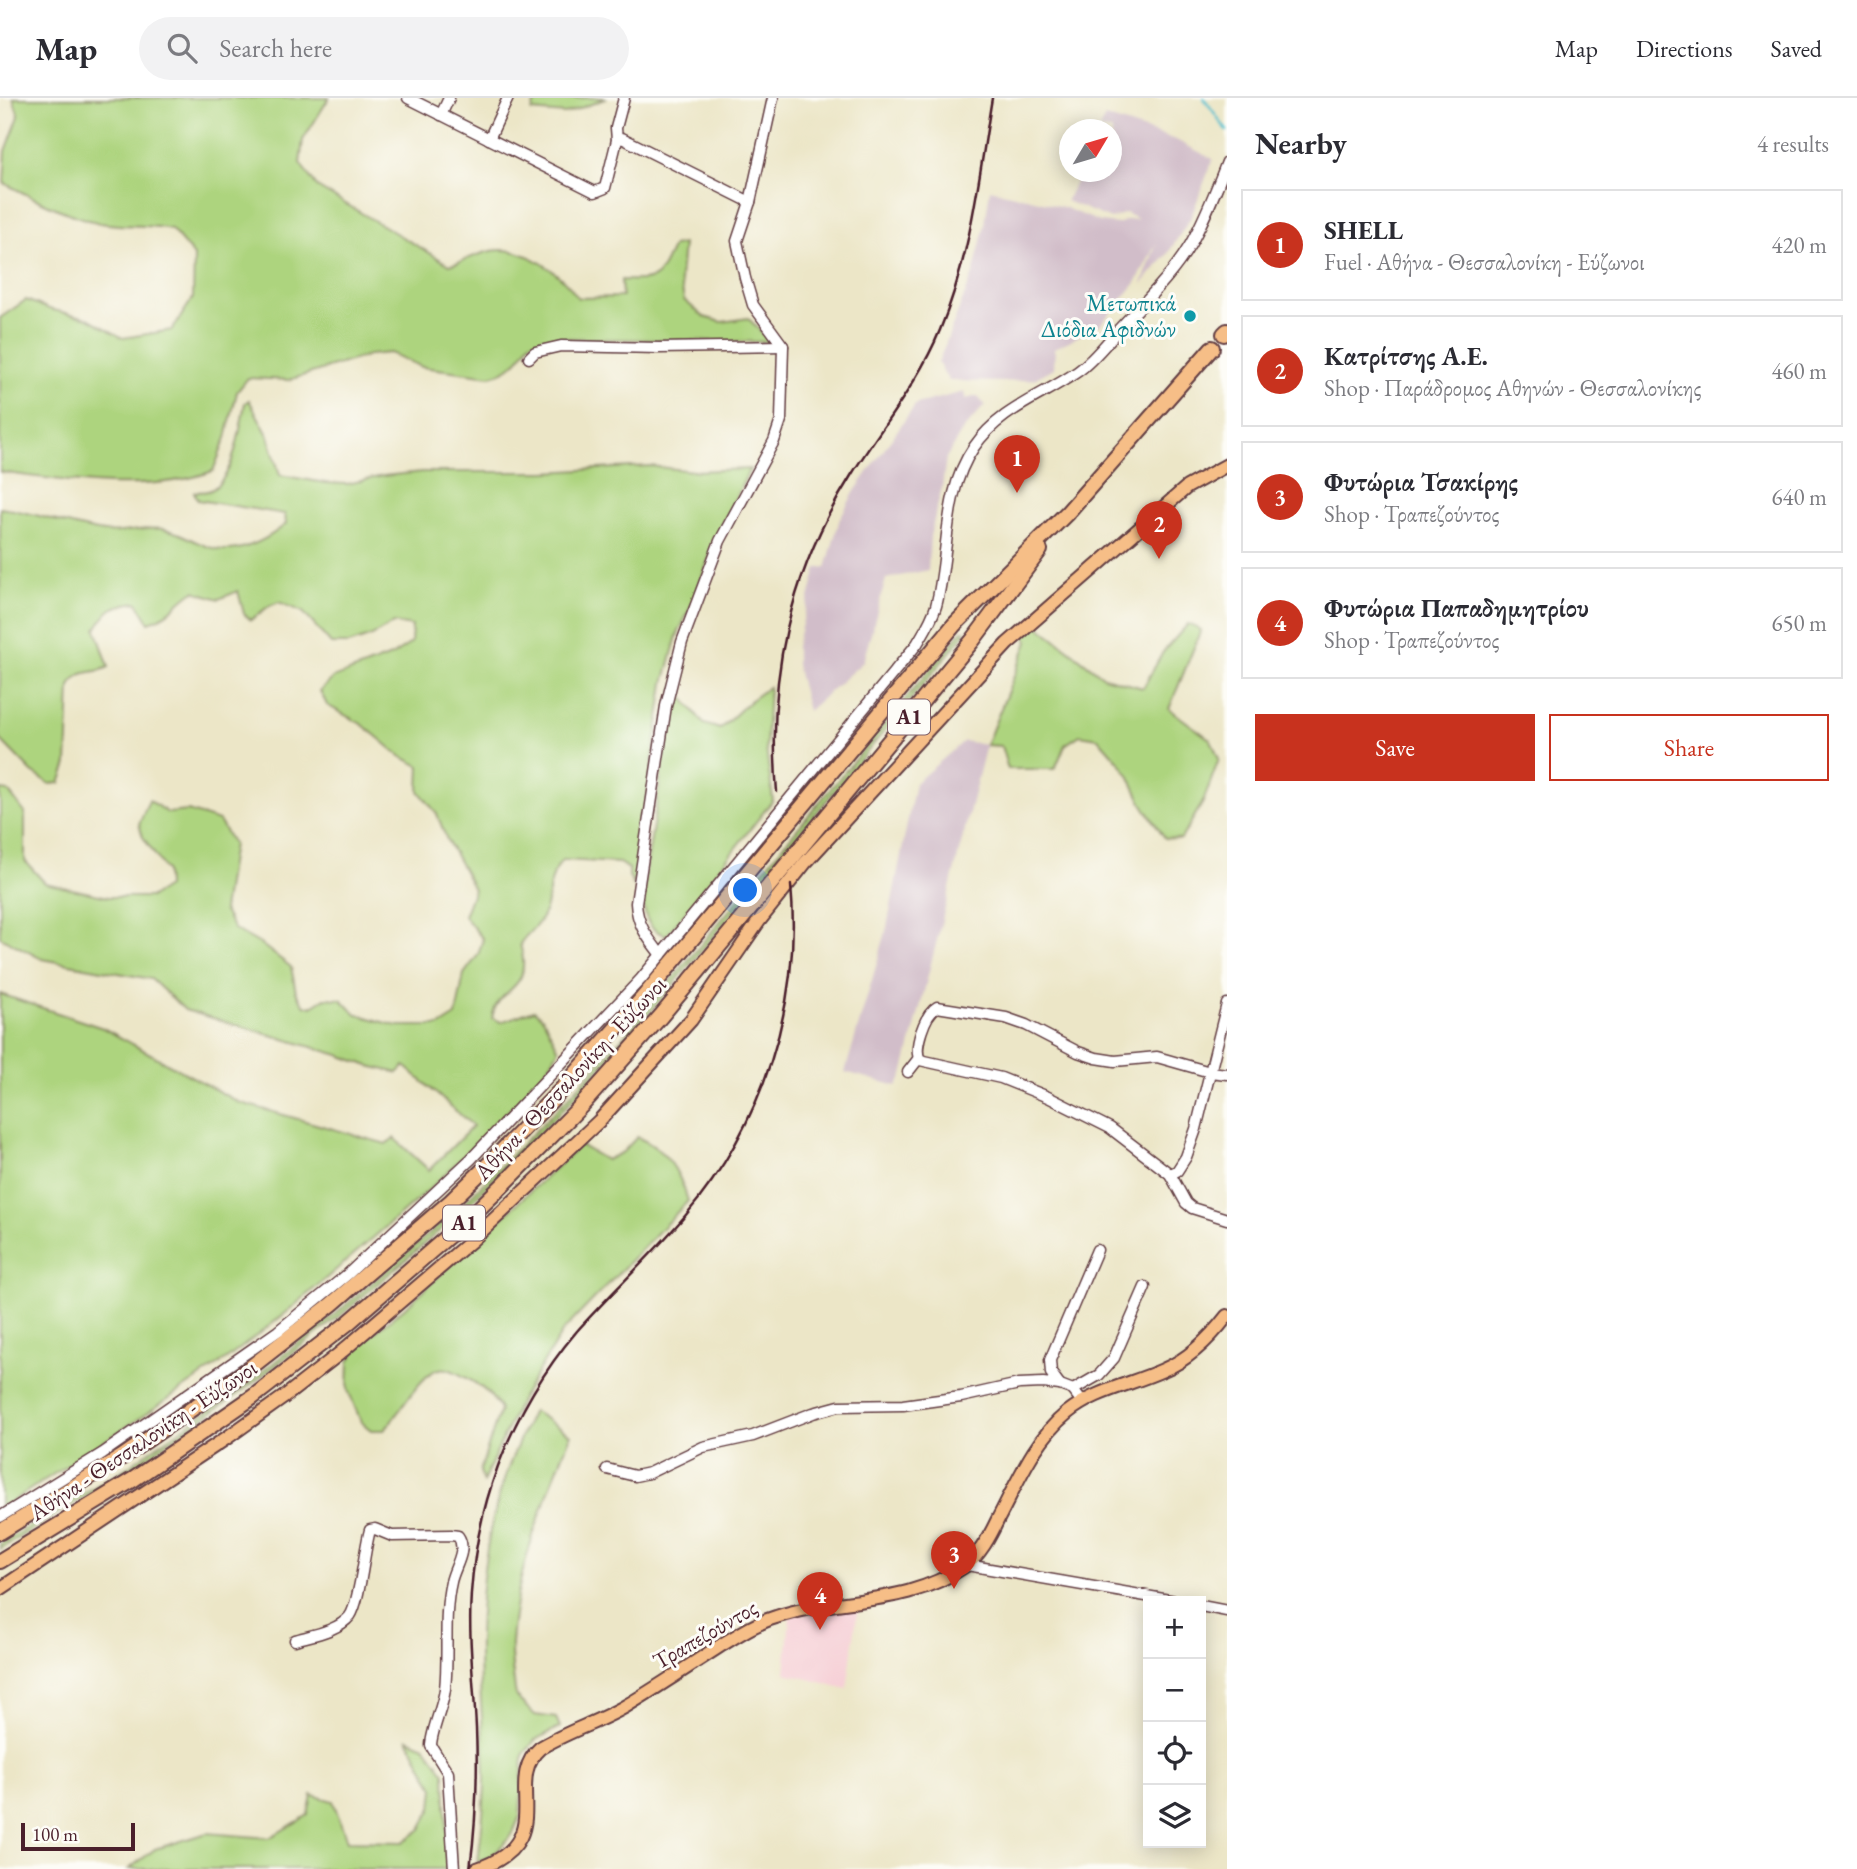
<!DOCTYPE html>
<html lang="en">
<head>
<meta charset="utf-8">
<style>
	body { margin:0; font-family:"EB Garamond",serif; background:#f2f2f3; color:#2b2b33 }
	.controls { position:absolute; right:21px; bottom:21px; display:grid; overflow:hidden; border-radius:0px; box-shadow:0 4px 18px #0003 }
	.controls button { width:63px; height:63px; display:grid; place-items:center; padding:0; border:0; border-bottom:2px solid #e1e1e2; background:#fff; color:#2b2b33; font:35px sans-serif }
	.compass { position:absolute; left:1059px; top:21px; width:63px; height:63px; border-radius:50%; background:#fff; box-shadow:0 4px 18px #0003; rotate:52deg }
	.scale { position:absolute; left:21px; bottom:18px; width:114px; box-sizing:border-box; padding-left:7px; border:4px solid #4a1f2b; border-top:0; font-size:19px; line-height:24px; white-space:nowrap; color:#4a1f2b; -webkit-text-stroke:5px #fdfcf7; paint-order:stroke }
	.you { position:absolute; left:746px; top:793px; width:24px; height:24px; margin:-18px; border:5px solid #fff; border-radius:50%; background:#1a73e8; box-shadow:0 0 0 10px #1a73e833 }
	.badge { display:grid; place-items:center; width:46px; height:46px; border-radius:50%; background:#c8321e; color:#fff; font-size:23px; font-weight:700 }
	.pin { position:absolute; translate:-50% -58px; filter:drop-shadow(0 2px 4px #0008) }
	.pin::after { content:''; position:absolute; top:37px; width:24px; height:21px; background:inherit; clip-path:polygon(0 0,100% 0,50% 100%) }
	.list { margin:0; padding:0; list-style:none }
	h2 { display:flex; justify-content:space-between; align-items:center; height:91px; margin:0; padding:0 28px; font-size:30px }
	h2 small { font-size:23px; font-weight:400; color:#7c7c81 }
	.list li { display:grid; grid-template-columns:46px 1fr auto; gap:21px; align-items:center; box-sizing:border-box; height:112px; margin:0 14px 14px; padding:0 14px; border:2px solid #e1e1e2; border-radius:0px }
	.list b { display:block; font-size:26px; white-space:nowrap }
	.list p { margin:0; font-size:23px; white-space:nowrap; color:#7c7c81 }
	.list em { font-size:23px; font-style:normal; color:#7c7c81 }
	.actions { display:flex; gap:14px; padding:21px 28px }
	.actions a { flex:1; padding:16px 0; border:2px solid #c8321e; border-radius:0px; text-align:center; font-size:24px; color:#c8321e }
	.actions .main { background:#c8321e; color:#fff }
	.icon { flex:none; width:38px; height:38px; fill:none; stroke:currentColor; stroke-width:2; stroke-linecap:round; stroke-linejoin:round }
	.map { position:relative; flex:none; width:1227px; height:1771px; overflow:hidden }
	header { display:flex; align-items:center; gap:42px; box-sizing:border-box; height:98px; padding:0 35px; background:#fff; border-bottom:2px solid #e1e1e2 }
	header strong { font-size:33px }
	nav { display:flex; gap:38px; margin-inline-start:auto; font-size:24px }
	.search { width:490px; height:63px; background:#f2f2f3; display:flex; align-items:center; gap:18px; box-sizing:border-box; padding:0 24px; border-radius:38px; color:#7c7c81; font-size:26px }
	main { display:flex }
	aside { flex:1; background:#fff }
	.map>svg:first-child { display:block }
</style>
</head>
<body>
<header>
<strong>Map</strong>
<div class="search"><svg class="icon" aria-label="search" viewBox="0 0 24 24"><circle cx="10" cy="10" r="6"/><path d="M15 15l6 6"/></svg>Search here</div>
<nav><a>Map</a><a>Directions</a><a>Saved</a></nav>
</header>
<main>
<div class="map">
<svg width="1227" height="1771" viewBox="0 0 1227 1771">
	<rect width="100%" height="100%" fill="#fdfcf7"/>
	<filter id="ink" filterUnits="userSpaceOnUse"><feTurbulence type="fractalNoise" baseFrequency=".0143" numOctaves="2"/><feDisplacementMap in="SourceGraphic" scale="14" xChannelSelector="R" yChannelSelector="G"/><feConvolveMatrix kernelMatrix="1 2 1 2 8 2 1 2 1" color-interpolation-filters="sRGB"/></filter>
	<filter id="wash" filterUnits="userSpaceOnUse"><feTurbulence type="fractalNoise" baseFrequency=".00686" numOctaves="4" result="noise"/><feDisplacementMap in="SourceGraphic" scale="28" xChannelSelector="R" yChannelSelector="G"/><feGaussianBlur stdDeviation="1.57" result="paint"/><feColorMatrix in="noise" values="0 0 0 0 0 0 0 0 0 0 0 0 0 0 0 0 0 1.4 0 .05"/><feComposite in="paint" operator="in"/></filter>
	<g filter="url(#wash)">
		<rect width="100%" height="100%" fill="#ece6c7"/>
		<polygon fill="#f6cfd6" points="858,1509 847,1591 785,1575 790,1517"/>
		<g fill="#d1bdc9">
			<polygon points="1105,19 1176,42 1213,61 1191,119 1167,157 1142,186 1157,144 1136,185 1099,228 1055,250 1054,270 1034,281 1003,284 949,283 938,265 974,173 985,126 990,91 1063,109 1100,124 1118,126 1127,122 1138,121 1125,115 1111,121 1066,103 1080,74 1112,74 1112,32 1099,31"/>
			<polygon points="964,294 966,301 977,298 985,307 962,333 946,360 942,389 930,438 928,472 886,481 863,564 808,613 796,567 796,548 817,470 826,470 840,420 855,393 916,306"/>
			<polygon points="964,643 986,647 903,977 897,988 845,974 886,834 915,685"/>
		</g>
		<g fill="#add47e" stroke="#7c7a54" stroke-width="2">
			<path d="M13,0H329L303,42L300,65L317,89L450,167C464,163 477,156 491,153C523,146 562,175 578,200L622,199L621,182C661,183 656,182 673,148L683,146L680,180L684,202L704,219L722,224L748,220L771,244L559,240L530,244C520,262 510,273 490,278L422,269L390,255L369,257L289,282L248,280L237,294L226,340L213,373C149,397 66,383 0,374V220L26,202L49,211L88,220L123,240L172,232L193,200L194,158L171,131C148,126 121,129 100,125C66,117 35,101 4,85L6,53L19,18Z"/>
			<polygon points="536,0 607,0 565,16 532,13"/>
			<path d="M249,302L268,337L280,377L325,385L347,386L383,378L422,374H546L650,368L693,373L750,371L719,433L692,506L677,538L664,585L637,770L633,786L629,778V771L619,765L563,762C549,775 550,798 544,815C540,828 527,834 520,846C534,897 498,885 492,920L501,924L534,912L543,920L559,951L550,967L531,990L484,1038L432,1089L287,1214L228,1260L140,1320L0,1411V896L103,930L238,1004L386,1046L394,1040L429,1072L473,1028L405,968L398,975L369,968L339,957L185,912L151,881L42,861L0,839V692L8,693L25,715V763L45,785L108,799H151L167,789L166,773L143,739L139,726L149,702L168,715L188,713L219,723L233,746L223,812L234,831L262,847L291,869L296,894L305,908H312L325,900L341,901L356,916L397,928H440L456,918L464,876L478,857L483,841L464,818L474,791L447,742L437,716L419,693L420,668L400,658L363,627L327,607L320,593L333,580L391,558L411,545L412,528L394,525L372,538L349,546H331L303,514L279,504L269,508L251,522L244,516L238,493L219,501L194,493C176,504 170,519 149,524L137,504C113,508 109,509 96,531L109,569C92,578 82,568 70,588L67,666L60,685L50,686L32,674L0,641V410C36,414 69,429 104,434C124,437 146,427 168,432C186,436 204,451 223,452C246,453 269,440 286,426L285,416L198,402L194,394C199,394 207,394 211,392C235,379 240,329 245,305Z"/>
			<polygon points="1036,526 1104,579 1143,590 1163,554 1188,526 1201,532 1169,611 1211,642 1219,661 1203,704 1181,741 1165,740 1142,705 1129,677 1119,664 1098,640 1080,637 1065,647 1055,671 1008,671 1001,648 986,647 1028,544 1025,536"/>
			<polygon points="962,533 965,533 965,536 653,911 575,999 462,1113 341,1217 248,1289 129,1372 0,1451 0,1446 127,1369 245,1287 338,1214 459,1110 571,997 649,909"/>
			<path d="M675,589L704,626L720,631L752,601L769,589L766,650L773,702L667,837C639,832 643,800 645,778Z"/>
			<path d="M637,1039C667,1052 679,1072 688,1103L563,1233L521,1301L483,1384L480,1373L500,1312C493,1297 480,1287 465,1279C457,1275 448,1269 439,1271C422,1274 397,1319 384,1332H371L361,1324L348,1292L349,1264L357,1249L409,1206L580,1047L606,1062L623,1054Z"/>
			<path d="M533,1313L571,1337C544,1403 516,1472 511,1545C510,1563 514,1582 516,1599L535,1617L556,1620L560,1629L535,1642L523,1657L520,1718L512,1737L493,1757L478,1764C481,1736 485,1707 485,1679C484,1632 478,1586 479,1540C481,1455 495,1388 533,1313Z"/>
			<polygon points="408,1641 425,1648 445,1675 448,1771 129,1771 155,1751 207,1735 269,1740 308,1717 312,1697 333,1703 347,1743 403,1744 421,1731 432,1710 434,1690"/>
		</g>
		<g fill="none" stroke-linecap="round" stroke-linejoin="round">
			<polyline stroke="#53bfce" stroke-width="2.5" points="1204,0 1227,33"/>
		</g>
	</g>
	<g filter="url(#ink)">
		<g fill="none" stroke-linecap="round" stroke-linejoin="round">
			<g stroke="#623d42" stroke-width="13">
				<g id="minor">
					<polyline points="408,0 595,94 605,90 617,42 622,40 750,104"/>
					<polyline points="441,17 449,0"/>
					<polyline points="489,41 508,0"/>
					<polyline points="617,42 616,30 624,0"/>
					<polyline points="529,260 535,254 561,248 659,250 783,248"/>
					<path d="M661,857C648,840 637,827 636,805L666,608L682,544L720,443L774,343L781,322L783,248L753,207L745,180L737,143L750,104L773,0"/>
					<polyline points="908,974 919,960"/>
					<path d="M1227,976L1210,974L1157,959L1115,963L1096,960L1078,954L1026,927L1006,920L937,909C925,916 913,950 920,962L1001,980L1048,999L1110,1030L1170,1076L1186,1105L1192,1110L1227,1121"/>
					<polyline points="1170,1076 1177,1073 1186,1059 1196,1031 1227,906"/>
					<polyline points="1060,1287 1051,1275 1050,1262 1097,1152"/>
					<polyline points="1073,1292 1099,1277 1114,1260 1145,1189"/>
					<polyline points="607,1371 635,1378 649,1375 703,1349 753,1338 813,1315 839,1308 903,1307 961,1299 1019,1286 1043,1285 1060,1287 1073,1292 1082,1304"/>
					<path d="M0,1419L103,1355L278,1233L348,1176L471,1061L641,881L917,546C924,534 932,522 936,508C950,456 942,395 974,349C1000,311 1041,299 1077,274C1094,262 1107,244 1121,229C1145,203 1172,178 1190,147C1205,121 1216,92 1227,64"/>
					<polyline points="967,1467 1175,1503"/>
					<polyline points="1201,1508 1227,1513"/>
					<path d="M295,1542C312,1537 338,1533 350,1518C360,1504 364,1452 370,1432L375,1431L392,1438L451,1437L458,1438C468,1452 454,1469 451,1484C443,1518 449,1556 445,1591C443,1609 431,1633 431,1648L448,1675L454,1771"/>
				</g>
			</g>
			<g stroke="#623d42" stroke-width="16">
				<g id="major">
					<polyline points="0,1491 228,1339 284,1299 339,1256 471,1143 599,1023 691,922 759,823 805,765 1007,546 1187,389 1227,367"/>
					<path d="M477,1771C561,1743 501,1684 540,1650C568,1633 599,1624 626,1608C658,1589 689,1568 720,1548C738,1537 756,1525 776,1519C840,1498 906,1509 965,1468C980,1457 990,1438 998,1421C1017,1385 1035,1341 1067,1315C1095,1292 1130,1287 1163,1272C1190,1261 1210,1240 1227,1218"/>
				</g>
			</g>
			<g stroke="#623d42" stroke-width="18">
				<g id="highway">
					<polyline points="1224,236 1227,233"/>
					<polyline points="0,1434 122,1359 238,1279 332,1206 451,1103 485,1070 563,990 641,902 954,527 1067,415 1212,250"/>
					<polyline points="0,1463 134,1381 253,1299 348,1225 468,1121 502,1088 582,1007 661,918 973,542 1040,452"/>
				</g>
			</g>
			<use href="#minor" stroke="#fff" stroke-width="10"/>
			<use href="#major" stroke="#f6be87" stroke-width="12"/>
			<use href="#highway" stroke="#f6be87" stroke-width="14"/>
			<g stroke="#4a1f2b" stroke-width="2.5">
				<path d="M777,694C767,578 790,474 852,376C882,328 919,284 940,232C971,158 979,78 992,0"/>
				<path d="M470,1771C476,1725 478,1677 476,1630C474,1585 468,1540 471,1495C474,1452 483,1409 498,1368C516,1320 544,1272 577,1233C612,1194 651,1158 685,1118C762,1028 802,906 791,787"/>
			</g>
		</g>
	</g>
	<circle fill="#0f9aa8" stroke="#fdfcf7" stroke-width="2.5" cx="1190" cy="218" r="7"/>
	<g text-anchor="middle" stroke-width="6" stroke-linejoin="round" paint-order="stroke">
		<g fill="#fdfcf7" stroke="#806168" stroke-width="2">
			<rect x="888" y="601.5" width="42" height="35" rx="5"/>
			<rect x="443" y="1107.5" width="42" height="35" rx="5"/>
		</g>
		<g font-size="21" font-weight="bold" fill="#4a1f2b">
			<text x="909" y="626">Α1</text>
			<text x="464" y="1132">Α1</text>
		</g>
		<g font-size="23" fill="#0d838f" stroke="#fdfcf7" text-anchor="end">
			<text x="1176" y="213">Μετωπικά<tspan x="1176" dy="26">Διόδια Αφιδνών</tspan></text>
		</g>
		<g font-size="23" fill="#4a1f2b" stroke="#fdfcf7">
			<text transform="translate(570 980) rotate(-47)" y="8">Αθήνα - Θεσσαλονίκη - Εύζωνοι</text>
			<text transform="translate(143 1342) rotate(-34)" y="8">Αθήνα - Θεσσαλονίκη - Εύζωνοι</text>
			<text transform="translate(705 1536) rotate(-30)" y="8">Τραπεζούντος</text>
		</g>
	</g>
</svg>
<div class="controls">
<button>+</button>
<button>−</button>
<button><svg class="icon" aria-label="locate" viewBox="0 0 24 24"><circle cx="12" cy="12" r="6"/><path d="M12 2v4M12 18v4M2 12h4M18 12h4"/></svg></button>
<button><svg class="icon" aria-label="layers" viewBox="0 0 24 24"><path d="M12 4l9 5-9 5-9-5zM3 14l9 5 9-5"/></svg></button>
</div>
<svg class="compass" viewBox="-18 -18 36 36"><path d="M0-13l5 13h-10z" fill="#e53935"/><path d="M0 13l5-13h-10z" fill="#7c7c81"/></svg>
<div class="scale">100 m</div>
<div class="you"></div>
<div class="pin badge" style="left:1017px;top:395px">1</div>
<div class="pin badge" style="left:1159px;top:461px">2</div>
<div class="pin badge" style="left:954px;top:1491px">3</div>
<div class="pin badge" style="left:820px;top:1532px">4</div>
</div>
<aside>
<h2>Nearby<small>4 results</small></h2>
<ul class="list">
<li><span class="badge">1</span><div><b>SHELL</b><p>Fuel · Αθήνα - Θεσσαλονίκη - Εύζωνοι</p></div><em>420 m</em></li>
<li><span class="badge">2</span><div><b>Κατρίτσης Α.Ε.</b><p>Shop · Παράδρομος Αθηνών - Θεσσαλονίκης</p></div><em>460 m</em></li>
<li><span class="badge">3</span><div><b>Φυτώρια Τσακίρης</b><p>Shop · Τραπεζούντος</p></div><em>640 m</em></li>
<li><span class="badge">4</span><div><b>Φυτώρια Παπαδημητρίου</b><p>Shop · Τραπεζούντος</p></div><em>650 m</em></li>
</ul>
<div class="actions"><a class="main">Save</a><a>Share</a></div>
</aside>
</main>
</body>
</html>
